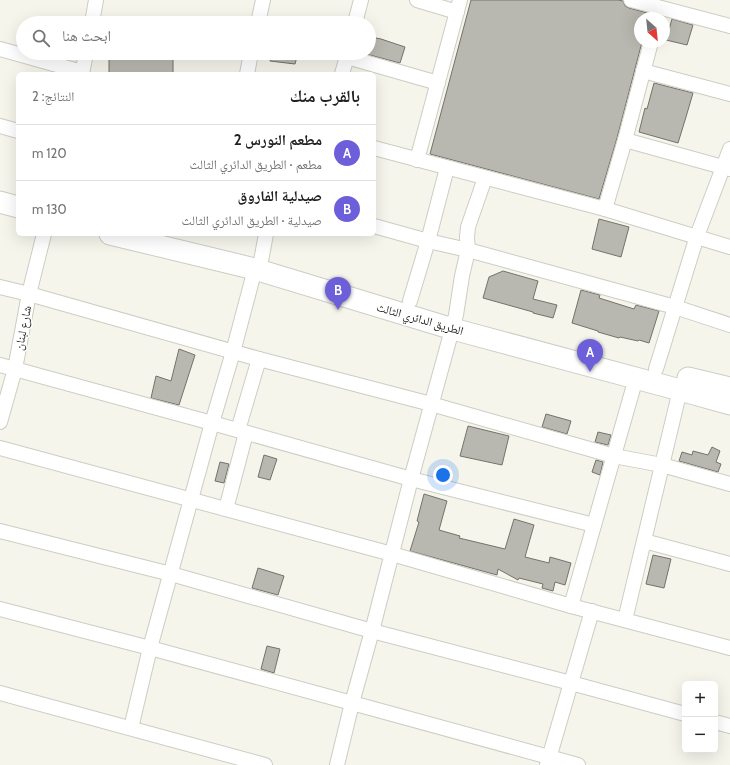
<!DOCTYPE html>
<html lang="ar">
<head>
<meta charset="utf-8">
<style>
	body { margin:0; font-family:Cabin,"Noto Naskh Arabic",sans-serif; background:#f6f6f6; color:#202124; direction:rtl }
	.controls { position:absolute; right:12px; bottom:12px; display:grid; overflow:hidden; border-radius:6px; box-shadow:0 4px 16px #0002 }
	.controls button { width:36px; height:36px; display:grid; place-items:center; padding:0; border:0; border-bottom:1px solid #e0e0e0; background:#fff; color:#202124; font:20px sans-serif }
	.compass { position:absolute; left:634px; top:12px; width:36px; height:36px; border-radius:50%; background:#fff; box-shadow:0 4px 16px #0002; rotate:153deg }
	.you { position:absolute; left:443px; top:475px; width:14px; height:14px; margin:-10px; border:3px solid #fff; border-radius:50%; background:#1a73e8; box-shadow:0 0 0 6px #1a73e833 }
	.badge { display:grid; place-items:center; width:26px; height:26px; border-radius:50%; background:#6c5fd9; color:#fff; font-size:13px; font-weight:700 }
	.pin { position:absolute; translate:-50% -33px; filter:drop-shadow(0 1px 2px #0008) }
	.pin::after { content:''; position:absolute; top:21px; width:14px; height:12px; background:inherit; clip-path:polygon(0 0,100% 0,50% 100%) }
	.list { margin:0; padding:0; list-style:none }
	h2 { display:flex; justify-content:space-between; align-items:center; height:52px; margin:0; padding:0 16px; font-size:17px }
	h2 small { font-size:13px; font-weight:400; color:#757577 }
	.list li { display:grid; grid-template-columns:26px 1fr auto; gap:12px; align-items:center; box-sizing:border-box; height:56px; padding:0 16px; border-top:1px solid #e0e0e0 }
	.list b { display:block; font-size:15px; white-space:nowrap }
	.list p { margin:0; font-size:13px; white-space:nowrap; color:#757577 }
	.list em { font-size:13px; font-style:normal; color:#757577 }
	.icon { flex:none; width:22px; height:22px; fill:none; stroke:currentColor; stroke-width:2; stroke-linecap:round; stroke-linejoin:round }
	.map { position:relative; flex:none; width:730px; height:765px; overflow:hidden; direction:ltr }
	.search { position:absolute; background:#fff; box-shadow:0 4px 16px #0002; left:16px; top:16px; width:360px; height:44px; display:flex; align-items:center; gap:10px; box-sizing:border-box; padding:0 14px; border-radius:22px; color:#757577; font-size:15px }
	.panel { position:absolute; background:#fff; box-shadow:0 4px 16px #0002; left:16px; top:72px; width:360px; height:164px; border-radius:6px; direction:rtl }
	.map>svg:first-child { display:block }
</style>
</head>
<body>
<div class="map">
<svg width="730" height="765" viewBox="0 0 730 765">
	<rect width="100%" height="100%" fill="#f5f5ec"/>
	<g fill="#b9b8b0" stroke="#73736b">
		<polygon points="471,0 618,0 623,1 625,6 629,8 655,15 654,18 640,18 640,42 642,42 617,138 599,199 430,154"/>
		<polygon points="672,19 693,25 687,45 666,40"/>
		<polygon points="371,37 381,39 405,47 400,63 366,54 369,53 369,44"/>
		<polygon points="173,53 173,74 109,74 109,54"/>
		<polygon points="273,53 298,53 295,64 270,61"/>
		<polygon points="654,83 693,93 686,117 678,143 639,132 645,108 647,109"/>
		<polygon points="599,219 629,227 621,257 592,249"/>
		<polygon points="503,271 538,281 533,299 557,305 553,318 533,313 533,312 483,298 489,277"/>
		<polygon points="581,290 600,295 599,298 634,309 636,305 659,311 649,343 639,340 638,341 620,337 619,338 598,332 598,331 572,323"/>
		<polygon points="179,349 195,355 179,405 151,398 156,376 171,381"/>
		<polygon points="546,414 571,421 567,434 542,427"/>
		<polygon points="468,426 509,436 502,465 460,456"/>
		<polygon points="598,432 611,435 608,445 595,442"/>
		<polygon points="712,447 720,451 716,462 721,464 718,472 679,461 682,452 692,455 693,451 708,455"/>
		<polygon points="264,455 277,459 270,480 258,477"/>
		<polygon points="596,460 603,462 600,475 592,472"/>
		<polygon points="220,462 229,464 224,483 215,481"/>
		<polygon points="424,494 447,501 439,530 460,536 459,538 505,549 514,519 534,525 525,557 549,563 550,557 571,563 565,585 555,582 553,591 542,588 543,584 519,578 518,580 498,569 497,575 410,551 419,522 417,521"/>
		<polygon points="653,555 671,559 664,588 646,584"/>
		<polygon points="258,568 284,576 278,595 252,588"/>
		<polygon points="267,646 280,649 274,673 261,669"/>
	</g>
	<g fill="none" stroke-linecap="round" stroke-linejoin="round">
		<g stroke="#cdcdc4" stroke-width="16">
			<g id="minor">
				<polyline points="417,0 457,12"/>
				<polyline points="631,0 730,26"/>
				<polyline points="92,23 96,0"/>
				<polyline points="258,23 263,0"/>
				<polyline points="355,23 361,0"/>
				<polyline points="0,49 82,72"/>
				<polyline points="347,57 438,83"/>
				<polyline points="643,71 730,94"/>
				<polyline points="82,74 86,53"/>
				<polyline points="247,74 251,53"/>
				<polyline points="342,74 348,53"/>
				<polyline points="0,126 18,131"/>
				<polyline points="625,140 730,169"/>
				<polyline points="374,148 605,209 730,247"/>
				<polyline points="417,160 460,0"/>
				<polyline points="605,209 625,140 651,42"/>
				<polyline points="374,226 428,241 468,250 675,307 730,325"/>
				<polyline points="261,261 266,234"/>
				<polyline points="0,287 29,294 259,359 431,404 614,456 662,465 730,484"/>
				<polyline points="410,301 428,241 447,168"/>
				<polyline points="0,365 212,423 411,479 594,525"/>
				<polyline points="656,369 697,236 730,149"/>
				<polyline points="0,422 15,369 29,294 44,234"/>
				<polyline points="238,430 259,359"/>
				<polyline points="0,448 392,554 571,606 730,648"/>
				<polyline points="226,509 246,433"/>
				<polyline points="0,531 171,574 372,631 571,683 685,714"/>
				<polyline points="644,541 730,564"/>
				<polyline points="571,606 636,378"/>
				<polyline points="0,609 150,648 352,703 578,765"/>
				<polyline points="625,620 680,390"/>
				<polyline points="0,693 265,765"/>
				<polyline points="715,722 730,726"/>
				<polyline points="131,728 150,648 212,423 233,352 255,269"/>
				<polyline points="337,765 352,703 372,631 411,479 456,315 462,276 468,250 467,237 468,227 485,178"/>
				<polyline points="547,765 592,611"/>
			</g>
		</g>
		<g stroke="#cdcdc4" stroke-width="23">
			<g id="highway">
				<polyline points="0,202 18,207"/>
				<polyline points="110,234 255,269 453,329 680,390 730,404"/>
				<polyline points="688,378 730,388"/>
			</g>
		</g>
		<use href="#minor" stroke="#fff" stroke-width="14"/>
		<use href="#highway" stroke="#fff" stroke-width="21"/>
	</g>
	<g text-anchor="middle" stroke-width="3" stroke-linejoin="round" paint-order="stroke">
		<g font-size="12" fill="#272724" stroke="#fff">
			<text transform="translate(420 319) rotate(16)" y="4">الطريق الدائري الثالث</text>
			<text transform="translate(23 328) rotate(-79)" y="4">شارع لبنان</text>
		</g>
	</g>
</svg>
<div class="controls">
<button>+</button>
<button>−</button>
</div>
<svg class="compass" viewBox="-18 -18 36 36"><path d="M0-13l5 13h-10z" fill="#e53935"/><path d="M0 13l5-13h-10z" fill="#757577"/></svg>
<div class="you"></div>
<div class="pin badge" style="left:590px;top:372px">A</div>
<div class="pin badge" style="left:338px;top:310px">B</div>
<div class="search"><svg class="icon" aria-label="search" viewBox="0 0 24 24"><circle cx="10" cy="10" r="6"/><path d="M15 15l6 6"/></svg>ابحث هنا</div>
<section class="panel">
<h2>بالقرب منك<small>النتائج: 2</small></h2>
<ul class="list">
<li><span class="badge">A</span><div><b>مطعم النورس 2</b><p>مطعم · الطريق الدائري الثالث</p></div><em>120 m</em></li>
<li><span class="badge">B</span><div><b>صيدلية الفاروق</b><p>صيدلية · الطريق الدائري الثالث</p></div><em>130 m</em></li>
</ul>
</section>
</div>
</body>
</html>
